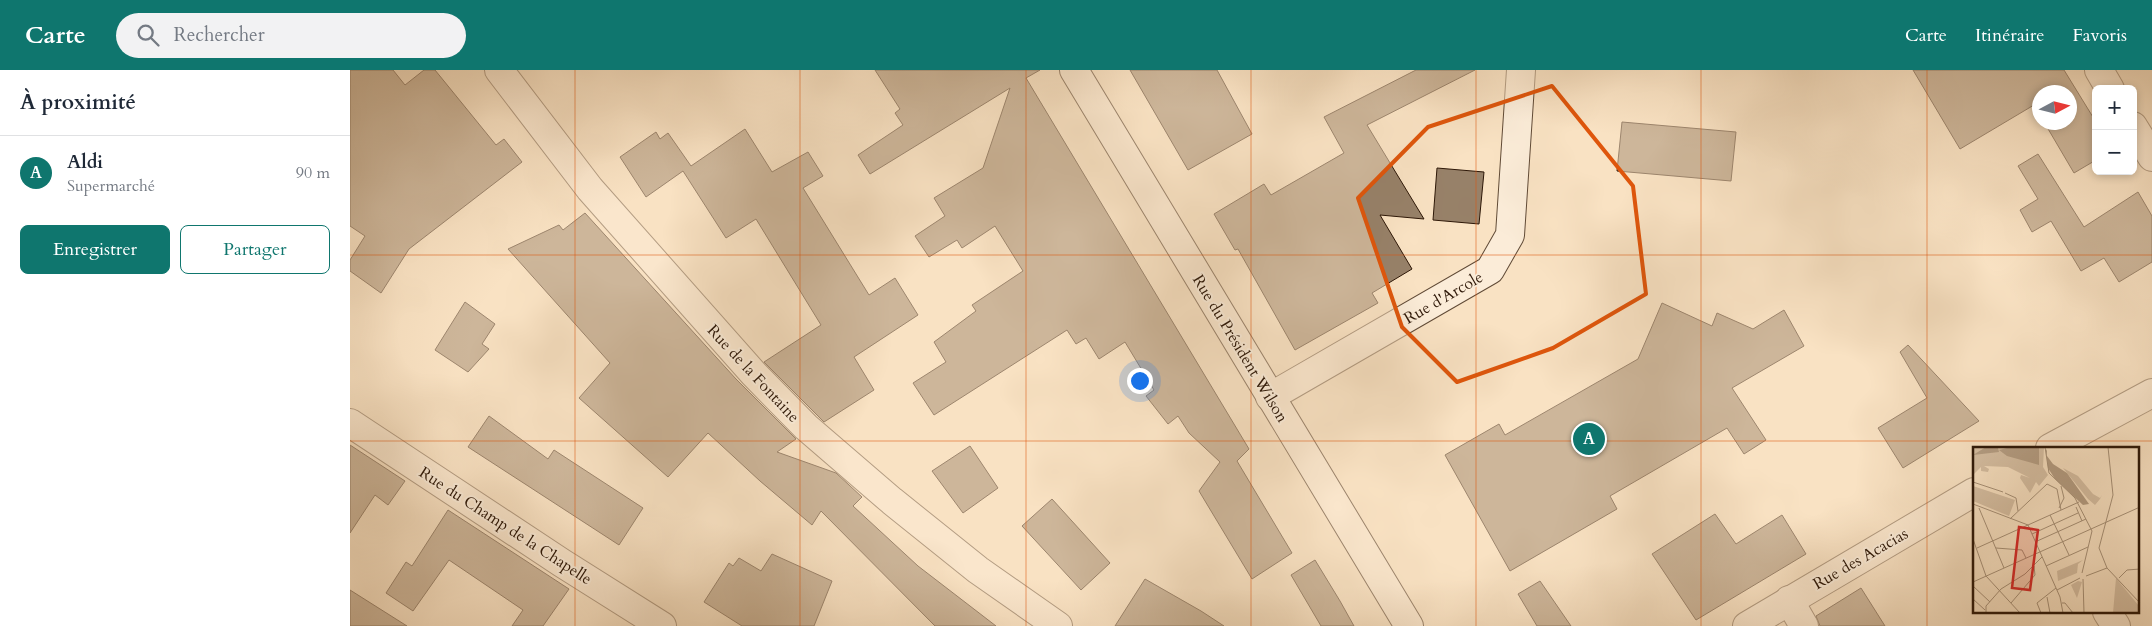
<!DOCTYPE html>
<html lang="fr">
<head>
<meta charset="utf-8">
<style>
	body { margin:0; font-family:Cardo,serif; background:#f2f2f3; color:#1f2937 }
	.controls { position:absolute; right:15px; top:15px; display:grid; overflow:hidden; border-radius:8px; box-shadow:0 2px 8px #0003 }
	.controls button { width:45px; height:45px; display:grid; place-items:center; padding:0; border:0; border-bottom:1px solid #e0e1e3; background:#fff; color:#1f2937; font:25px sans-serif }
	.compass { position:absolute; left:1682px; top:15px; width:45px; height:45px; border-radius:50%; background:#fff; box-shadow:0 2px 8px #0003; rotate:83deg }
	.you { position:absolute; left:789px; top:310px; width:18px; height:18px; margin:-12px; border:4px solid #fff; border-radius:50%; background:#1a73e8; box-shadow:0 0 0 8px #1a73e833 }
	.badge { display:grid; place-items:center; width:32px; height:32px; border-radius:50%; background:#0f766e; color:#fff; font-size:16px; font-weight:700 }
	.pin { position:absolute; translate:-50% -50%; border:2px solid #fff; box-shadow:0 1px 5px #0006 }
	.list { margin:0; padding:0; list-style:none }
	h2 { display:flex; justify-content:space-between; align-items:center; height:65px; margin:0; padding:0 20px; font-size:21px }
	h2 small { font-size:16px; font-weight:400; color:#747a83 }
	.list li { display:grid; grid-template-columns:32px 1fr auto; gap:15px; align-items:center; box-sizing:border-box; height:75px; padding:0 20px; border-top:1px solid #e0e1e3 }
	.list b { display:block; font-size:19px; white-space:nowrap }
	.list p { margin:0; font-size:16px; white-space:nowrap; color:#747a83 }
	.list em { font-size:16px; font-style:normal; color:#747a83 }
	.actions { display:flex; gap:10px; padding:15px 20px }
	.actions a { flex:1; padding:11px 0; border:1px solid #0f766e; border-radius:8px; text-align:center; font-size:18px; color:#0f766e }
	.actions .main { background:#0f766e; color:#fff }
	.icon { flex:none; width:28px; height:28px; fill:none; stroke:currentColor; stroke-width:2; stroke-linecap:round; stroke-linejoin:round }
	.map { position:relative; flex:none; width:1802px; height:556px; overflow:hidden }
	header { display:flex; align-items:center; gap:30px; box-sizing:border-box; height:70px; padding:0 25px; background:#0f766e; color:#fff }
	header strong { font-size:24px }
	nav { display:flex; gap:28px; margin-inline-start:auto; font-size:18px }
	.search { width:350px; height:45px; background:#f2f2f3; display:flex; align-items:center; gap:12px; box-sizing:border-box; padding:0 18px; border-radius:28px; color:#747a83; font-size:19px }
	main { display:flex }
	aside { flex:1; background:#fff }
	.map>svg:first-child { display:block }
</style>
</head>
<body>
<header>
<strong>Carte</strong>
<div class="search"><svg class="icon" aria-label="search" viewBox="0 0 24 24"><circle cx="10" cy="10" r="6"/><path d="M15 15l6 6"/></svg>Rechercher</div>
<nav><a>Carte</a><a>Itinéraire</a><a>Favoris</a></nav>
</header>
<main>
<aside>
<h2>À proximité<small></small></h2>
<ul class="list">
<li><span class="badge">A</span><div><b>Aldi</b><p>Supermarché</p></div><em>90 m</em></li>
</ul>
<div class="actions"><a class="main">Enregistrer</a><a>Partager</a></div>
</aside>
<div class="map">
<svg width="1802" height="556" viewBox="0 0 1802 556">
	<rect width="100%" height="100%" fill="#f9e2c3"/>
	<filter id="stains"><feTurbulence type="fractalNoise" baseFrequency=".004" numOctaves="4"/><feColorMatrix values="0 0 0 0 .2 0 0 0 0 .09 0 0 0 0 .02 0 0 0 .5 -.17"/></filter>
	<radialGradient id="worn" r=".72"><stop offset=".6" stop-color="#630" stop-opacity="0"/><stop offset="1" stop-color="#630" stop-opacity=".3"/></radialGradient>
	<g fill="#978169" stroke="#2d1707">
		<polygon points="0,0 43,0 55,15 74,0 85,0 146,75 154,69 172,92 59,179 31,223 0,201 0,190 15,166 0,156"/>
		<polygon points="525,0 690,0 676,8 899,379 887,391 942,483 902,509 849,421 870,392 839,363 828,346 818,354 796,326 804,320 775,272 749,289 736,268 726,274 717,260 584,345 563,313 596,292 584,272 626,241 622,235 673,201 645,156 612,178 607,170 579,187 565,166 595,146 584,128 633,98 660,18 520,104 508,85 553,55 545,43 550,39"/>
		<polygon points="780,0 867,0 902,64 838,100"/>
		<polygon points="1066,0 1125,0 1017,55 1074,149 1030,145 1062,199 1022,223 1028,233 945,280 888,179 885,180 864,144 914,114 921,125 994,83 974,47"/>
		<polygon points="1563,0 1714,0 1746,52 1746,90 1724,103 1694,52 1720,52 1720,22 1690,22 1690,45 1684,35 1610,79"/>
		<polygon points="1272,52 1386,62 1381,111 1267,101"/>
		<polygon points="395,59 422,102 458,82 473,106 453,118 519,225 545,208 568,245 504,287 524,320 474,352 414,292 471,255 406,149 376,168 333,101 296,127 270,87 306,62 310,69 318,63 341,96"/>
		<polygon points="1688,84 1734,157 1788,122 1802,146 1802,192 1769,212 1754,188 1731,201 1701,151 1682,162 1670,140 1688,129 1668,96"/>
		<polygon points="1087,98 1134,102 1129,154 1083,150"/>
		<polygon points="235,143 386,309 446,369 427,382 486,403 512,427 503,436 568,496 646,556 585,556 471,441 462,455 410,411 358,363 318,407 229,328 260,293 158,179 209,155 213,160"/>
		<polygon points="115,232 145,254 132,274 139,279 118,302 85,280"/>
		<polygon points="1312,233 1362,256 1367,243 1403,259 1434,240 1454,276 1382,318 1416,370 1394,384 1377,358 1260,426 1267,439 1160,501 1095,385 1149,354 1155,365 1288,289"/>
		<polygon points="1558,275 1629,351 1553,398 1528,358 1577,328 1550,282"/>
		<polygon points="139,346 198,389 204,380 293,438 269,475 118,377"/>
		<polygon points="0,375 55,411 38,435 25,425 0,463"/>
		<polygon points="620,376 648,418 613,443 582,401"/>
		<polygon points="702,429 760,493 731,520 672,456"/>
		<polygon points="98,440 219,519 193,556 162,556 173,540 99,490 63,541 36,523 56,492 62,496"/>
		<polygon points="1365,444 1386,474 1432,445 1456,484 1346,550 1302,484"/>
		<polygon points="422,484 482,511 464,556 392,556 354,532 379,493 383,496 389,488 411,501"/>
		<polygon points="965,490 990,531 1004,556 971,556 941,505"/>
		<polygon points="795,509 851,541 874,556 765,556"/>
		<polygon points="1190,511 1221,556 1187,556 1168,524"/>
		<polygon points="1511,518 1535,556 1470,556 1466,546"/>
		<polygon points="0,520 57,556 0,556"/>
	</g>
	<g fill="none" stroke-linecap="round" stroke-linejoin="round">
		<g stroke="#604a36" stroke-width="30">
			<g id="street">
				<polyline points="149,0 240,119 404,304 456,357 542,431 628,500 708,556"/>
				<polyline points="1749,0 1760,19"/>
				<polyline points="1783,56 1802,87"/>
				<polyline points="920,327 1140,200 1160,165 1171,0"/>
				<polyline points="0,353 212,493 312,556"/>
				<polyline points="1700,378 1802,323"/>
				<polyline points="1439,530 1454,556"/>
				<polyline points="1757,542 1766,556"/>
				<polyline points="1397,556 1624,422"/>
			</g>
		</g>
		<g stroke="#2d1707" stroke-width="30">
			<polyline id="secondary" points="724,0 1059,556"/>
		</g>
		<use href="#street" stroke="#fbecd8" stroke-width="28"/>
		<use href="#secondary" stroke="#fbecd8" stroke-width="28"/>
	</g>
	<path d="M0 0H1802V556H0ZM1202,16L1283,116L1296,224L1203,278L1107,312L1052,257L1008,128L1078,57Z" fill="#f9e2c3" fill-opacity=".55" fill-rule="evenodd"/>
	<path fill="none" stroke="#df560c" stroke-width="4" stroke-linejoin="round" d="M1202,16L1283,116L1296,224L1203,278L1107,312L1052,257L1008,128L1078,57Z"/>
	<path fill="none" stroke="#df560c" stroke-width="1" stroke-opacity="0.55" d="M225,0V556M450,0V556M676,0V556M901,0V556M1126,0V556M1351,0V556M1577,0V556M0,185H1802M0,371H1802"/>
	<g text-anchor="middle" stroke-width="4" stroke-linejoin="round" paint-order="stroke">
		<g font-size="16" fill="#2d1707" stroke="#fbecd8">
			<text transform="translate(1093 227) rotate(-30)" y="6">Rue d'Arcole</text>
			<text transform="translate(891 278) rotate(59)" y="6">Rue du Président Wilson</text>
			<text transform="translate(404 303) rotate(47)" y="6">Rue de la Fontaine</text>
			<text transform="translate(156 455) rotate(33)" y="6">Rue du Champ de la Chapelle</text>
			<text transform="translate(1510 488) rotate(-30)" y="6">Rue des Acacias</text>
		</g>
	</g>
	<g transform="translate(1623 377)">
		<rect width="166" height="166" fill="#f9e2c3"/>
		<path d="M0,0H71L70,20L75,28L66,39L63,35L57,46L47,31L48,28L57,31L35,20L11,19L16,22L15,25L8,24V20L0,28ZM90,21L105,29L120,47L127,51L129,48L127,52L122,58L115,52ZM0,39L42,53L36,69L0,54ZM110,113L105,117L104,126L85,134L84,124ZM143,131L166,159V166H140ZM105,134L109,135L104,151L98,138Z" fill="#d6bfa3"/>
		<path d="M13,0L25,1L26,5L0,8ZM38,0L66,1V18L34,9L26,3ZM74,2V9L80,17L94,26L116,57L110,58L82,32L75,21L73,4Z" fill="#b49d83"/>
		<path fill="none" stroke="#a79178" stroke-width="1" d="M72,0L76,26L102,51L119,84L109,126M135,0L140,48L126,101L134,121L167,156M0,35L30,45M32,46L43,51L45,64M0,57L55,78M103,60L109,74M6,61L31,121M86,61L91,51L88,39M77,68L96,108M37,72L74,37L84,42L88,63M55,78L87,150L90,166M59,87L105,66M0,92L13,129M62,95L113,72M4,101L106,55M23,101L49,103L53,111M73,119L115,100M13,129L47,166M113,129L134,121M146,131L154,123L167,122M110,132L111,166M0,135L167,60M0,139L17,155M84,143L107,131M74,150L77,166M0,152L12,163M38,156L62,128L61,119M89,156H92L100,166M13,166V159L28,142L52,127L69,110M68,166L64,156L83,141"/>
		<path fill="#d62828" fill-opacity="0.15" stroke="#d62828" stroke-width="2.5" d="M46,80L65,83L57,143L39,141Z"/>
		<rect width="166" height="166" fill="none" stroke="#2d1707" stroke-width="2.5"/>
	</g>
	<rect width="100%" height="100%" filter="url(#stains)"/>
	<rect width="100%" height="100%" fill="url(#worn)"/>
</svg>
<div class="controls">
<button>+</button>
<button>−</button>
</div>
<svg class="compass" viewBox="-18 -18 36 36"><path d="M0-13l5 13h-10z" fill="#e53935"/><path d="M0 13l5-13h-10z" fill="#747a83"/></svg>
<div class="you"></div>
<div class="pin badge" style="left:1239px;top:369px">A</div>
</div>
</main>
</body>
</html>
